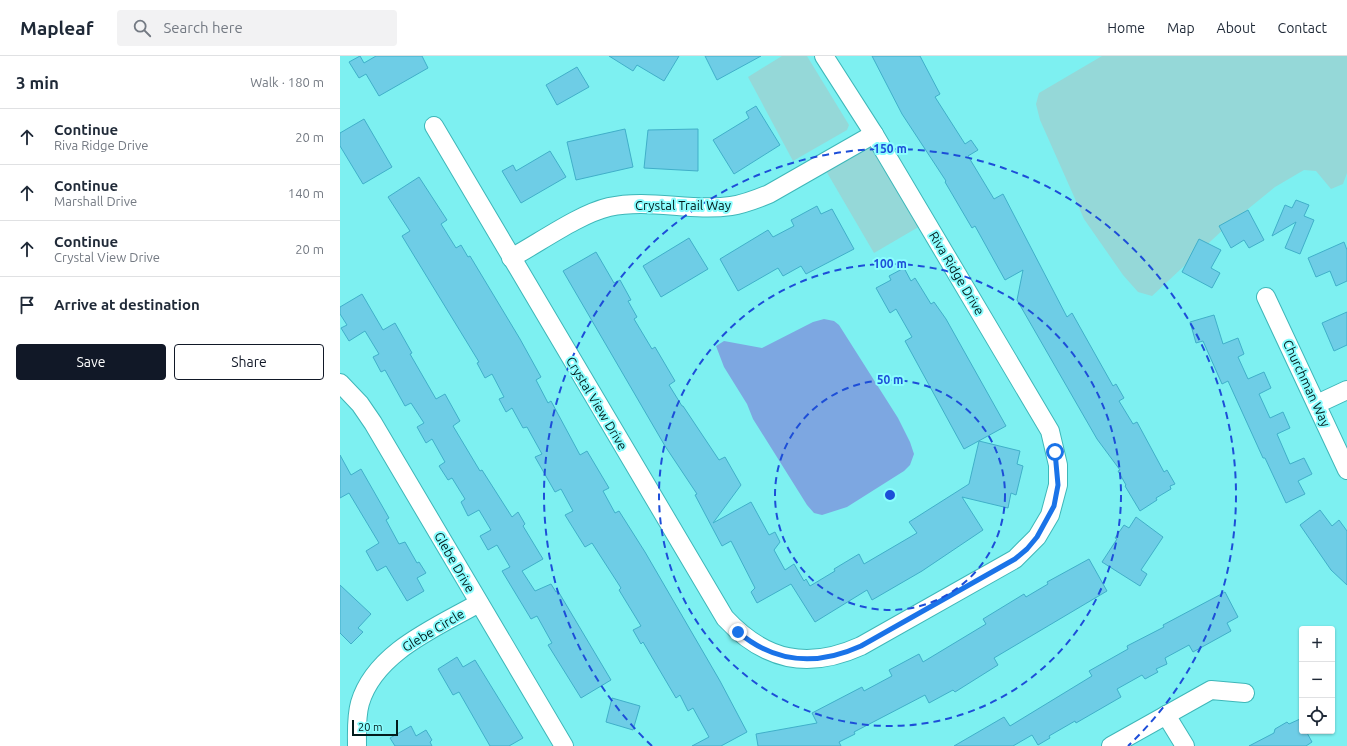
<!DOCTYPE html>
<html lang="en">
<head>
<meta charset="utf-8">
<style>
	body { margin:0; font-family:Ubuntu,sans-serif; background:#f2f2f3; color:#1f2937 }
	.controls { position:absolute; right:12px; bottom:12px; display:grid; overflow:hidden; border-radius:4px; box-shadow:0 1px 3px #0004 }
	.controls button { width:36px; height:36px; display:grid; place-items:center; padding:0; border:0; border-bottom:1px solid #e0e1e3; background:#fff; color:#1f2937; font:20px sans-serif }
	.scale { position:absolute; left:12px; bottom:10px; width:46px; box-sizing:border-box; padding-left:4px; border:2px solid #021b1b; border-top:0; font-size:11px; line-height:14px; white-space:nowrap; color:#021b1b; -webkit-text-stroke:3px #8bfdfe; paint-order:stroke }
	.stop { position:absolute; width:12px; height:12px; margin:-9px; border:3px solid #1a73e8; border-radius:50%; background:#fff }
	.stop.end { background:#1a73e8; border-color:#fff; box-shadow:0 1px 4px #0008 }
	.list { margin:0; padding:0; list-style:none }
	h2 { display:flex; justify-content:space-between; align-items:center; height:52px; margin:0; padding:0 16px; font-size:17px }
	h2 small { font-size:13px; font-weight:400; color:#747a83 }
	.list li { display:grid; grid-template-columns:26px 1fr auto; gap:12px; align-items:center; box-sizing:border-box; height:56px; padding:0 16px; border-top:1px solid #e0e1e3 }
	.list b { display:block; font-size:15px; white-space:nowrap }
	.list p { margin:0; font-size:13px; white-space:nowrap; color:#747a83 }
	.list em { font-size:13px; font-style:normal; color:#747a83 }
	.actions { display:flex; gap:8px; padding:12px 16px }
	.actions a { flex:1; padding:9px 0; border:1px solid #111827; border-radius:4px; text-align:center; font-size:14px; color:#111827 }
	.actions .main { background:#111827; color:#fff }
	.icon { flex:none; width:22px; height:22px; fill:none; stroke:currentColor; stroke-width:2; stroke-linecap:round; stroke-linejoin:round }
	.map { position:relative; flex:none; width:1007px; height:690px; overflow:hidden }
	header { display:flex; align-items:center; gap:24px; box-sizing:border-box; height:56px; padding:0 20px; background:#fff; border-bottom:1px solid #e0e1e3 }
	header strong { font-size:19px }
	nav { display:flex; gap:22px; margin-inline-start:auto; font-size:14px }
	.search { width:280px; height:36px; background:#f2f2f3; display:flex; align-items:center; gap:10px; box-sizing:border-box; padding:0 14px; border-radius:4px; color:#747a83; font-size:15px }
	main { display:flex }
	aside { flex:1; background:#fff }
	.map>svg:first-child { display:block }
</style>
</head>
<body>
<header>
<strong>Mapleaf</strong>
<div class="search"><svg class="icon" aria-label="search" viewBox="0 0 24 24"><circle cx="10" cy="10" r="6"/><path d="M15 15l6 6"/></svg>Search here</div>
<nav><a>Home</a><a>Map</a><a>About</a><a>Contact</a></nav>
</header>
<main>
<aside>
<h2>3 min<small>Walk · 180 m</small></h2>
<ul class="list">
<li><svg class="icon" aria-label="ahead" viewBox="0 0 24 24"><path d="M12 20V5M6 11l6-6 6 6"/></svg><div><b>Continue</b><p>Riva Ridge Drive</p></div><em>20 m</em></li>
<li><svg class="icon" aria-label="ahead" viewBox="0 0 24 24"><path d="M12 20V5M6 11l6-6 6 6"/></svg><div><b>Continue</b><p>Marshall Drive</p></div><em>140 m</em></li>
<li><svg class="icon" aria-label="ahead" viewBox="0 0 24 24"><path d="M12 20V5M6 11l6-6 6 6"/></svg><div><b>Continue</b><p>Crystal View Drive</p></div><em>20 m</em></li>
<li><svg class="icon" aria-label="arrive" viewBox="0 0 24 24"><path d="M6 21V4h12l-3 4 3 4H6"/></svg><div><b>Arrive at destination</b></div></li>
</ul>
<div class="actions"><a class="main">Save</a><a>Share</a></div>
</aside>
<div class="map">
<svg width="1007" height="690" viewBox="0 0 1007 690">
	<rect width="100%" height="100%" fill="#7df0f1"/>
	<g fill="#95d8d8">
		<polygon points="442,0 467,0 509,69 507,74 453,105 408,21"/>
		<polygon points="762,0 1007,0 1007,117 1003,128 991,133 976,115 964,114 935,131 887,170 812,240 798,236 783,219 744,163 700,64 696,48 699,37"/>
		<polygon points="534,78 587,166 534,197 482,108"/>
	</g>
	<polygon fill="#7da7e1" points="484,263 494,265 499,269 558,362 570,386 574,398 570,409 564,415 507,451 482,459 474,457 467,449 413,363 407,348 384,311 376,290 384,285 422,292 473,266"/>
	<g fill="#6ecde6" stroke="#40afc9">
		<polygon points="20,0 24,7 36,0 82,0 88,12 39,40 26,18 19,22 9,6"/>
		<polygon points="269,0 339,0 324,25 297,9 293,15"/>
		<polygon points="365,0 421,0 377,24"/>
		<polygon points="532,0 580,0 600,38 595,41 625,88 631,84 638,94 628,100 654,143 663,138 727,261 732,257 773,330 776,328 784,342 779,345 793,368 797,366 824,416 827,414 835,428 830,430 831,433 816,442 817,444 800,455 785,430 786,429 778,415 780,414 757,383 677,244 683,214 665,224 635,170 632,172 605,126 606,125 562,58"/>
		<polygon points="237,11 249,31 217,49 206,29"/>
		<polygon points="416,50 440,89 394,118 373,84 409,62 406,56"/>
		<polygon points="24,63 52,111 23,128 0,90 0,77"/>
		<polygon points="285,73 293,111 236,124 227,86"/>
		<polygon points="358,73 358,115 304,112 308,74"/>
		<polygon points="210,95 226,121 181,147 162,115 173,109 176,115"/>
		<polygon points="79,121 107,164 101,168 116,192 121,189 128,201 130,200 180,283 201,321 196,324 208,347 211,345 240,399 247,395 269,432 263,435 275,457 279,455 305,496 380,625 407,676 381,690 352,690 369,681 353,652 348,655 340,639 336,642 303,586 301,588 293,574 301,570 279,534 281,532 252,487 245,491 225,459 233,455 221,433 215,436 195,401 202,398 187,371 183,372 172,352 166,356 159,343 164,341 152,318 145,322 137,307 139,306 62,180 70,175 48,141"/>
		<polygon points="956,144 969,149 964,160 974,164 960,198 945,192 956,166 932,180 945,149 952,152"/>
		<polygon points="477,150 481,158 492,153 514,193 466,218 461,210 443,220 438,212 398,235 380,203 428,174 433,181 454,170 451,164"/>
		<polygon points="908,154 924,184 909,192 904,184 891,192 879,170"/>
		<polygon points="349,182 368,213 321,241 303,210"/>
		<polygon points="859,183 881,194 871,212 880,217 872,232 842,216"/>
		<polygon points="1004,186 1007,194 1007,225 996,230 990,215 976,221 968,202"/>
		<polygon points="256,196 274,227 280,224 291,244 288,245 297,261 294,263 312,293 315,291 335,325 329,329 342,350 343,350 379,404 385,401 401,429 373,467 411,446 429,479 435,476 440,486 434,494 445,514 454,508 464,525 466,523 470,530 495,515 494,513 519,498 524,508 577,477 569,466 629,428 639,385 680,395 677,408 683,410 676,439 671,437 668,452 622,441 643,474 582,515 532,544 527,534 475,566 451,528 417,547 411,536 415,532 391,485 382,490 355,439 357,438 325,390 223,215"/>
		<polygon points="564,212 571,225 575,222 591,248 594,246 606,263 666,370 624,393 565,285 572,281 556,253 550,257 536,232 551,224 549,220"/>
		<polygon points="22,238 43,274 55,267 72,297 70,298 96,343 105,338 120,365 113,370 140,415 142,414 172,461 178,456 185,468 183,470 203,503 182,515 195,535 211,528 216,536 218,535 271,624 241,642 208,589 212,587 197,560 191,563 162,515 170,511 157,489 148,494 140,480 151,474 139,454 128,460 121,446 125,443 112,422 108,424 99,410 105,406 92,383 86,387 77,371 84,367 71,347 65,350 45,314 41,316 33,301 39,298 25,275 9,285 1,272 7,269 0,258 0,251"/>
		<polygon points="1007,256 1007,289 994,295 982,267"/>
		<polygon points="874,259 883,288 898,282 904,298 898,301 908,323 924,316 931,332 919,338 930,362 943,356 950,372 937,378 950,408 964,402 972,418 958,425 965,438 946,447 925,402 923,402 888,325 882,328 863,285 856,287 850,266"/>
		<polygon points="0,399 11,419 21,413 49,462 46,464 59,488 65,486 77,507 79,506 86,517 77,522 84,535 67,545 46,510 37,515 26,495 39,487 9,437 0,442"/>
		<polygon points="980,454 992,470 999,464 1007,475 1007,529 991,514 960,469"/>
		<polygon points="796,461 823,481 801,514 807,518 800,530 762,506 777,483 775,482 784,469 789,472"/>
		<polygon points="749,503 767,535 654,602 658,609 615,636 613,634 589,647 585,639 514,676 515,678 499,686 501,690 418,690 416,678 477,667 472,657 522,631 524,635 552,620 549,614 579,598 583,606 646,568 643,563 684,538 686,541 708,528 707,526"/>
		<polygon points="0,529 31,558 18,572 23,576 11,588 0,577"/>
		<polygon points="885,536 898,561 887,567 891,575 853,596 849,589 825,602 827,608 816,613 818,616 805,623 802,619 777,633 781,641 736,667 735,665 709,680 710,682 698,689 692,679 673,690 614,690 664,661 670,670 752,620 749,615 788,593 787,590 824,571 823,569"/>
		<polygon points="117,601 123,611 135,604 183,682 169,690 150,690 119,636 113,639 98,613"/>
		<polygon points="272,642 300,650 293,674 266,666"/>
		<polygon points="960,663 962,667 962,675 966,675 972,686 966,690 909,690 934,677 935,673 947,666 949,668"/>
		<polygon points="71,670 76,680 86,674 92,684 90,686 92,690 55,690 50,682"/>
	</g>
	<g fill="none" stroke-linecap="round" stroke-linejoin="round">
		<g stroke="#3eb7b9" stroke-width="20">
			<g id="street">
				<path d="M94,70L385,562C425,605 468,614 521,590L675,503L697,481L710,459L718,429V409L710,375L534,78L484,0"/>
				<path d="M171,202C199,187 239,158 269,151C309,142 351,156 391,150C405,148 417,143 429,138L534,78"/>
				<polyline points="926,241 1007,414"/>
				<polyline points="0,327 20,348 33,367 224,690"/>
				<polyline points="977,348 1007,334"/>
				<polyline points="826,659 845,690"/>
				<path d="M17,690C17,676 16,661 20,647C35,596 97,571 139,547"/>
				<polyline points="771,690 871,634 905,637"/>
			</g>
		</g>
		<use href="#street" stroke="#fff" stroke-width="18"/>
	</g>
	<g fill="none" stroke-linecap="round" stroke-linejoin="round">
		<path stroke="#1a73e8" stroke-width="5" d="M398,576C436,608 477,610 521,590L675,503L687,493L697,481L714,450L718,429L715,396"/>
	</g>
	<g fill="none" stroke="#1d4ed8" stroke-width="2" stroke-dasharray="7 5">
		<circle cx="550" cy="439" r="115"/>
		<circle cx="550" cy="439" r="231"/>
		<path d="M312 690A346 346 0 1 1 788 690"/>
	</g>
	<g text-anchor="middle" stroke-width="4" stroke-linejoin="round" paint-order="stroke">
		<g font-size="13" fill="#021b1b" stroke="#8bfdfe">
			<text x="343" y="154">Crystal Trail Way</text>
			<text transform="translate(617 217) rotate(59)" y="5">Riva Ridge Drive</text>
			<text transform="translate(967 327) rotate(65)" y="5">Churchman Way</text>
			<text transform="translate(257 347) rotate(59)" y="5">Crystal View Drive</text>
			<text transform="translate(115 506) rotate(60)" y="5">Glebe Drive</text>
			<text transform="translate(93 574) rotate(-31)" y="5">Glebe Circle</text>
		</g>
	</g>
	<circle cx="550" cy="439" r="6" fill="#1d4ed8" stroke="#8bfdfe" stroke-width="2"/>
	<g font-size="12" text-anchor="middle" font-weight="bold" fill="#1d4ed8" stroke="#8bfdfe" stroke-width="4" stroke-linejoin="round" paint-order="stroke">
		<text x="550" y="97">150 m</text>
		<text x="550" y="212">100 m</text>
		<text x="550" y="328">50 m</text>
	</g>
</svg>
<div class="controls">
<button>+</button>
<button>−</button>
<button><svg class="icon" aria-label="locate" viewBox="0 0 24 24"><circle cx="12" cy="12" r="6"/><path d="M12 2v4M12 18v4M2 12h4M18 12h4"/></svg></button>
</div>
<div class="scale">20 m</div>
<div class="stop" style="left:715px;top:396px"></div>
<div class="stop end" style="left:398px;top:576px"></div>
</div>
</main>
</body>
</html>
